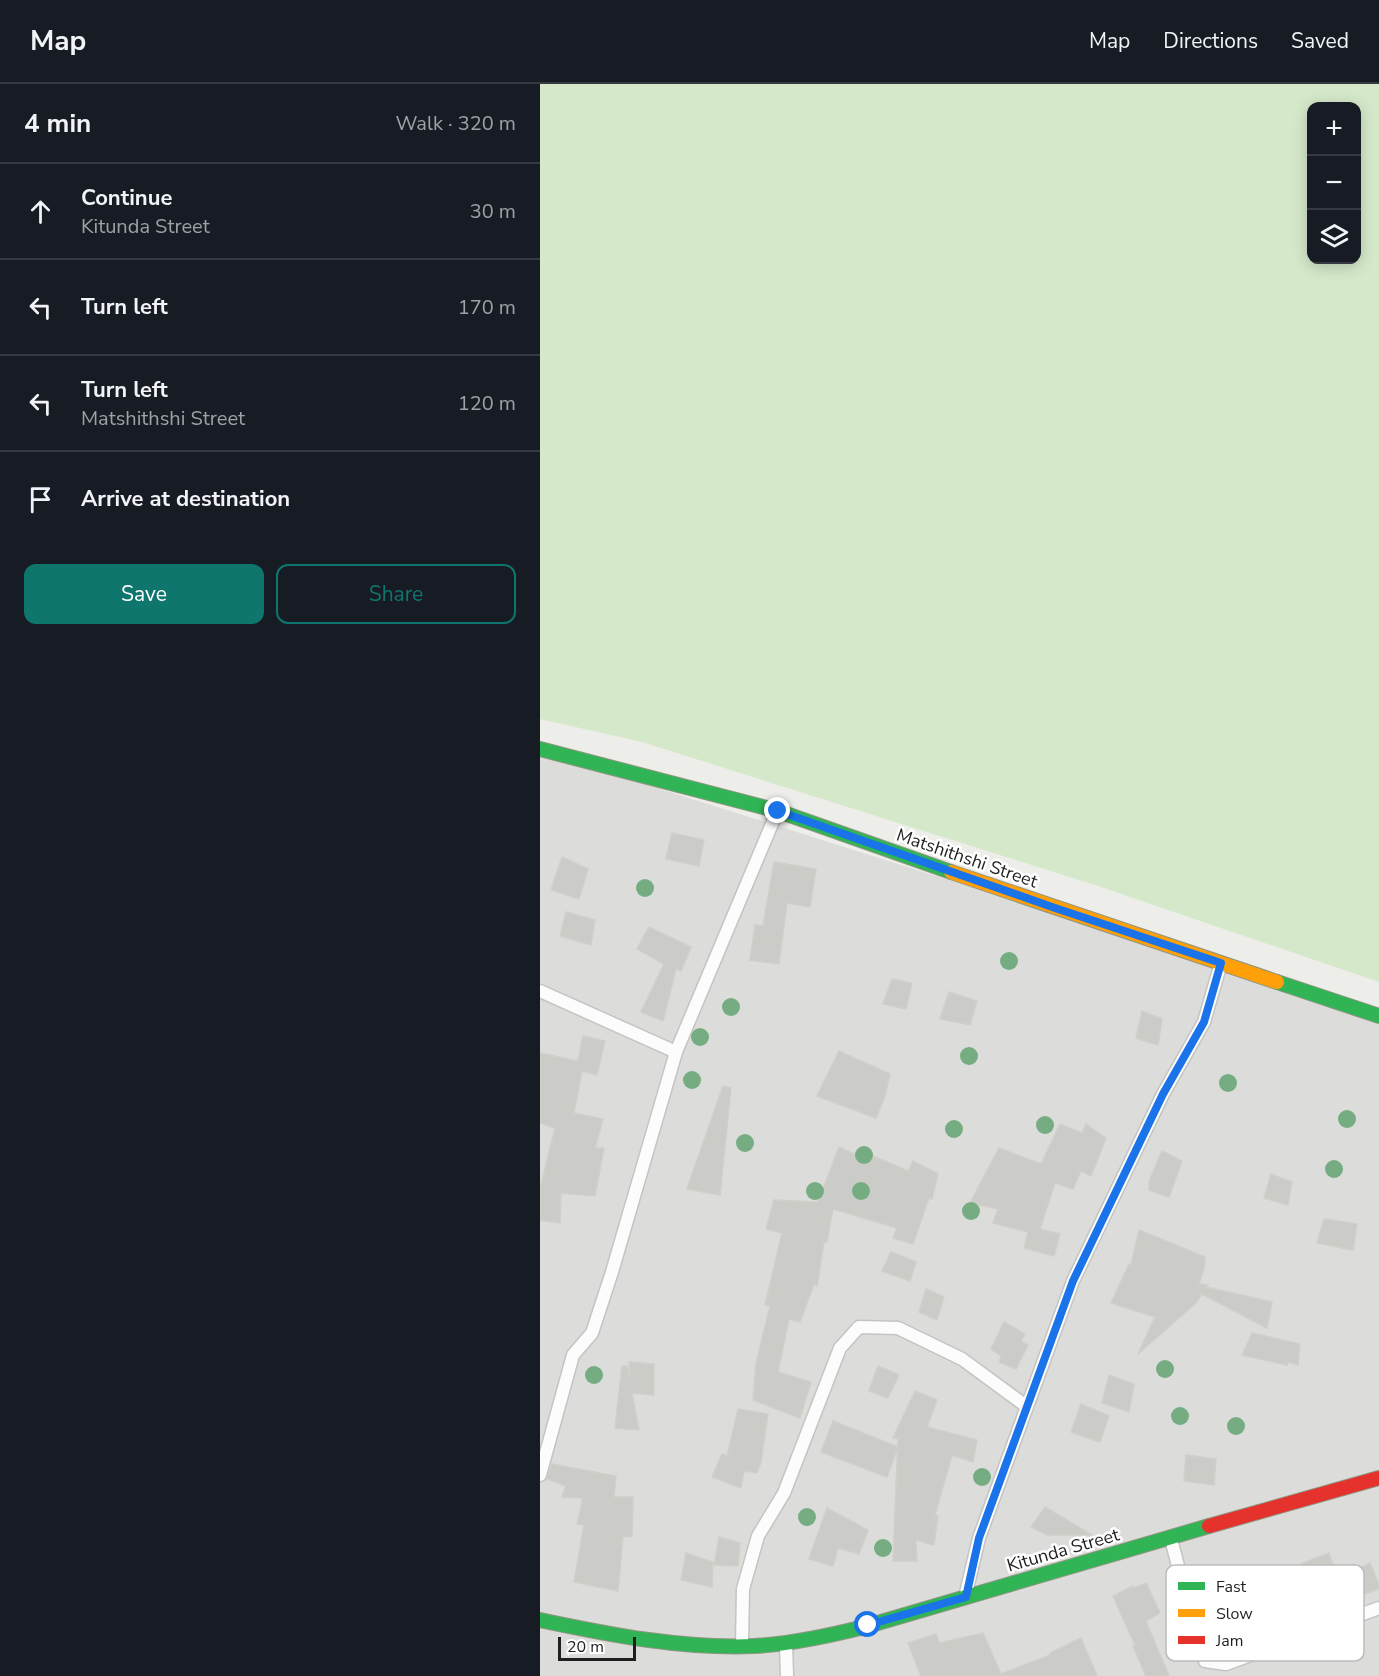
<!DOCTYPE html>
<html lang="en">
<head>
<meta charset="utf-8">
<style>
	body { margin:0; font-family:"Nunito Sans",sans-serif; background:#20242c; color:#f1f3f6 }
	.controls { position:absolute; right:18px; top:18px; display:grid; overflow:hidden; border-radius:12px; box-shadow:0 3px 15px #0003 }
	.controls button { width:54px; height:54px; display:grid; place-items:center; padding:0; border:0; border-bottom:2px solid #363941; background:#171b24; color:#f1f3f6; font:30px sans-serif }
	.scale { position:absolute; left:18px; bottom:15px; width:78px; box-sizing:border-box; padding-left:6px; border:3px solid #1f1f1f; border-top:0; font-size:16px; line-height:21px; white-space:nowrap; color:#1f1f1f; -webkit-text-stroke:4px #fff; paint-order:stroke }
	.stop { position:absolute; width:18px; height:18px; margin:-14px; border:4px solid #1a73e8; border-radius:50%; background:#fff }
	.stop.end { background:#1a73e8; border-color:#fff; box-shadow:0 2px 6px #0008 }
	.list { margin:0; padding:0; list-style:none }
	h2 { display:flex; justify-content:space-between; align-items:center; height:78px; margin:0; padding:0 24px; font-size:26px }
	h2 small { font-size:20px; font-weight:400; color:#9ea1a6 }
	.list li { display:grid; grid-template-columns:39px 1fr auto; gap:18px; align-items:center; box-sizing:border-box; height:96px; padding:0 24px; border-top:2px solid #363941 }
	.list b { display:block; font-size:22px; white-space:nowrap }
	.list p { margin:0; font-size:20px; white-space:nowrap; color:#9ea1a6 }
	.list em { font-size:20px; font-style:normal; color:#9ea1a6 }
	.actions { display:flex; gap:12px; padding:18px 24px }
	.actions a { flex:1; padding:14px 0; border:2px solid #0f766e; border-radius:12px; text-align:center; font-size:21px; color:#0f766e }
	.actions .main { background:#0f766e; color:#fff }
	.icon { flex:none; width:33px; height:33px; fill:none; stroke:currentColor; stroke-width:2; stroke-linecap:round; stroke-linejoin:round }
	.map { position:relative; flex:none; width:839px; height:1592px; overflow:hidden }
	header { display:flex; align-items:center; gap:36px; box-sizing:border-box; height:84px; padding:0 30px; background:#171b24; border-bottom:2px solid #363941 }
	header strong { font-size:28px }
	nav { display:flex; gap:33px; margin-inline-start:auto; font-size:21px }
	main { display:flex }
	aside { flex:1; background:#171b24 }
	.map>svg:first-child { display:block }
</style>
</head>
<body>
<header>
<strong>Map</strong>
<nav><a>Map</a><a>Directions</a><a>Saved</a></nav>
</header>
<main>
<aside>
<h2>4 min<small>Walk · 320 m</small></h2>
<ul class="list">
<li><svg class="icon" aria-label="ahead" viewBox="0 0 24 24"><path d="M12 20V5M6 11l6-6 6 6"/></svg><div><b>Continue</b><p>Kitunda Street</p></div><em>30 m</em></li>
<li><svg class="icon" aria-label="left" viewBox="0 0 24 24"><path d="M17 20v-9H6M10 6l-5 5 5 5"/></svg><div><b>Turn left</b></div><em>170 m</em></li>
<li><svg class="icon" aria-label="left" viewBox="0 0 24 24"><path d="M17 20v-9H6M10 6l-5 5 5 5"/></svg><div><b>Turn left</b><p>Matshithshi Street</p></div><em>120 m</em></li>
<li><svg class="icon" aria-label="arrive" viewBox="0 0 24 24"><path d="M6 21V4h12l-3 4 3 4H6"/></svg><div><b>Arrive at destination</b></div></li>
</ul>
<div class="actions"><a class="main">Save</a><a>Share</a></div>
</aside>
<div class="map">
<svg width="839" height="1592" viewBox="0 0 839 1592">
	<rect width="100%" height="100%" fill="#edede9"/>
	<polygon fill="#dcdcda" points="0,667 839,932 839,1592 0,1592"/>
	<path fill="#d5e9ca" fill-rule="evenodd" d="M0,0H839V898L558,802L102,658L0,635ZM772,22H816V176H772Z"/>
	<g fill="#cbcbc8" stroke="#d0cfca" stroke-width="1.5">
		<polygon points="132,749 164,756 159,782 126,775"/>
		<polygon points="22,773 48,785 39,815 11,806"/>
		<polygon points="234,778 276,785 270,823 247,819 239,880 210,876 215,841 223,842"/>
		<polygon points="26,828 55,836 51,861 20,852"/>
		<polygon points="109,843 151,863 141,887 136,885 123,937 101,928 124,880 97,865"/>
		<polygon points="352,895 372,899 366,925 343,920"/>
		<polygon points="409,908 437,917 430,941 400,935"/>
		<polygon points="602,927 622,935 618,961 596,954"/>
		<polygon points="43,952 65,957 57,991 42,987 34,1029 63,1035 55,1064 64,1064 55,1112 21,1109 20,1139 0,1136 0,1105 15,1044 0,1039 0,969 38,977"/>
		<polygon points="299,967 350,990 345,1012 336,1034 277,1012"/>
		<polygon points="183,1002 191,1004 180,1111 147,1105"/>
		<polygon points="520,1040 542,1049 546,1040 566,1054 551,1092 541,1087 533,1105 515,1099 500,1145 520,1150 514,1172 484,1164 488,1148 453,1139 458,1125 430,1119 459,1064 501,1080"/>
		<polygon points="299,1063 330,1077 333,1072 368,1087 373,1077 398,1090 392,1115 389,1114 373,1160 353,1154 357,1144 293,1125 287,1158 284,1158 277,1202 274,1200 260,1238 249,1235 238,1288 271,1298 260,1334 213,1316 216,1279 230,1222 225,1221 242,1149 226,1145 234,1116 278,1118"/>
		<polygon points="622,1067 642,1077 629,1113 609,1106 609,1097"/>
		<polygon points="731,1090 752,1098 748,1121 724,1114"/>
		<polygon points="784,1135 817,1140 813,1166 777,1159"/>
		<polygon points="599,1146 665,1173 665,1181 659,1200 668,1201 666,1203 732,1218 727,1244 662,1210 656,1219 598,1270 615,1233 571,1219 589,1180 591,1181"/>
		<polygon points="351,1168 376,1178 370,1197 342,1187"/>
		<polygon points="386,1205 404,1213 397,1236 379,1228"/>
		<polygon points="464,1238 485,1250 481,1257 488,1261 476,1285 459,1278 461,1272 451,1265"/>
		<polygon points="712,1249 760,1260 758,1281 748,1278 747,1281 702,1271"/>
		<polygon points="89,1278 114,1280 114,1311 92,1309 99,1346 75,1344 82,1282 87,1282 90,1296"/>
		<polygon points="338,1282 359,1291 348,1314 329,1307"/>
		<polygon points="569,1291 594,1300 589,1328 562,1319"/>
		<polygon points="375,1307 397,1316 387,1343 437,1356 433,1378 412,1371 395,1431 398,1432 394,1461 376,1456 377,1477 353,1477 358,1355 353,1354"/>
		<polygon points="541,1320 569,1332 560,1358 531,1348"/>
		<polygon points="198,1325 228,1330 221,1378 217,1389 204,1387 201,1404 172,1393 182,1370 187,1372"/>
		<polygon points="293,1337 358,1363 347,1393 281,1368"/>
		<polygon points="646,1371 676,1375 674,1401 644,1397"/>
		<polygon points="12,1380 76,1392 74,1413 93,1413 92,1453 83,1452 78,1507 34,1498 44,1441 37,1440 43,1414 22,1413 26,1402 7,1395"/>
		<polygon points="505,1423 552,1451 507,1451 491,1443"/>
		<polygon points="287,1424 328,1446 319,1470 298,1464 293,1482 269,1475"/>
		<polygon points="179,1453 200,1459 198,1482 174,1481"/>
		<polygon points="146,1469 173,1478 172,1503 141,1496"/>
		<polygon points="789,1469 796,1489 814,1480 817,1486 830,1479 839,1501 839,1505 809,1515 813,1523 712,1551 713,1557 680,1565 674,1543 702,1536 689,1508 716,1493 722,1509 768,1496 761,1480"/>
		<polygon points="606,1499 620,1529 606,1537 629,1592 606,1592 593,1562 595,1561 573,1512 593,1502 594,1504"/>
		<polygon points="443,1549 461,1590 510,1571 510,1569 541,1554 557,1592 381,1592 368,1559 396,1550 399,1559"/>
	</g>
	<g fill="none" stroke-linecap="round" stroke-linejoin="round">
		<g stroke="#c4c4c2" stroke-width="15">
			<g id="lane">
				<polyline points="0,907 136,968"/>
				<polyline points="0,1391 33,1271 52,1249 72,1188 136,968 237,728"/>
				<polyline points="631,1455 657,1555 665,1577 686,1580 839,1524"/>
				<polyline points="426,1509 439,1454 533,1197 623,1010 664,938 681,879"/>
				<polyline points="202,1561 203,1505 218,1452 244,1409 300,1264 319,1243 358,1244 422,1275 486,1322"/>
				<polyline points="246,1561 247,1592"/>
			</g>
		</g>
		<g stroke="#919682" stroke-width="16">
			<g id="fast">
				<polyline points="0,665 238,727 411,788"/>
				<polyline points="737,898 839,932"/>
				<path d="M0,1536C71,1551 142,1565 215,1562C252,1560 288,1552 324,1543L669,1442"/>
			</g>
		</g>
		<g stroke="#919682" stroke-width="16">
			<polyline id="slow" points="411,788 737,898"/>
		</g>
		<g stroke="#919682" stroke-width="16">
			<polyline id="jam" points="669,1442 839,1394"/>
		</g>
		<use href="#lane" stroke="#fcfcfc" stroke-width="12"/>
		<use href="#fast" stroke="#30b455" stroke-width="14"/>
		<use href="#slow" stroke="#ff9f0a" stroke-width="14"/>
		<use href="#jam" stroke="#e5322d" stroke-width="14"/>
	</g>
	<g fill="#76ac82">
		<circle cx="105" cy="804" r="9"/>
		<circle cx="469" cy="877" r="9"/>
		<circle cx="191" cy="923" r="9"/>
		<circle cx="160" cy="953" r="9"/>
		<circle cx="429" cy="972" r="9"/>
		<circle cx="152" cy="996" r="9"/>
		<circle cx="688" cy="999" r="9"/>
		<circle cx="807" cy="1035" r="9"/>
		<circle cx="505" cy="1041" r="9"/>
		<circle cx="414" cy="1045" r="9"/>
		<circle cx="205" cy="1059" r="9"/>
		<circle cx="324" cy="1071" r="9"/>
		<circle cx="794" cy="1085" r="9"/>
		<circle cx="275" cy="1107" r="9"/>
		<circle cx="321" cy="1107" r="9"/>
		<circle cx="431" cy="1127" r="9"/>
		<circle cx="625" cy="1285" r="9"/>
		<circle cx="54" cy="1291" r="9"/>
		<circle cx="640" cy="1332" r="9"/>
		<circle cx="696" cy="1342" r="9"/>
		<circle cx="442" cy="1393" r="9"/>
		<circle cx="267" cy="1433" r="9"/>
		<circle cx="343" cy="1464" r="9"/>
	</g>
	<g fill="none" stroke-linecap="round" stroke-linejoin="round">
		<polyline stroke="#1a73e8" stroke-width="8" points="238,727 515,824 681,879 664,938 623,1010 533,1197 439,1454 426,1513 328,1541"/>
	</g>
	<g text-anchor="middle" stroke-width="5" stroke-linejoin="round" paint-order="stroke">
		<g font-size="18" fill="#1f1f1f" stroke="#fff">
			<text transform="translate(427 774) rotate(19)" y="6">Matshithshi Street</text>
			<text transform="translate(523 1466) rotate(-16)" y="6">Kitunda Street</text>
		</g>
	</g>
	<rect x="626" y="1481" width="198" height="96" rx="9" fill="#fff" stroke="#bcbcbc" stroke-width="1.5"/>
	<rect x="638" y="1498" width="27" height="8" fill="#30b455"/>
	<rect x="638" y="1525" width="27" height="8" fill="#ff9f0a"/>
	<rect x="638" y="1552" width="27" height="8" fill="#e5322d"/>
	<g font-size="16" fill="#1f1f1f">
		<text x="676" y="1508">Fast</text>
		<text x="676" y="1535">Slow</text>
		<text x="676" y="1562">Jam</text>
	</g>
</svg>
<div class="controls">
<button>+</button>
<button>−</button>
<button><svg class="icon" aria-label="layers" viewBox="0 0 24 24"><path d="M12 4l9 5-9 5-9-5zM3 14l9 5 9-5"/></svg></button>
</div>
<div class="scale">20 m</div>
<div class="stop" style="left:328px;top:1541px"></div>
<div class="stop end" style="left:238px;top:727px"></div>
</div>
</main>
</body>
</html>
